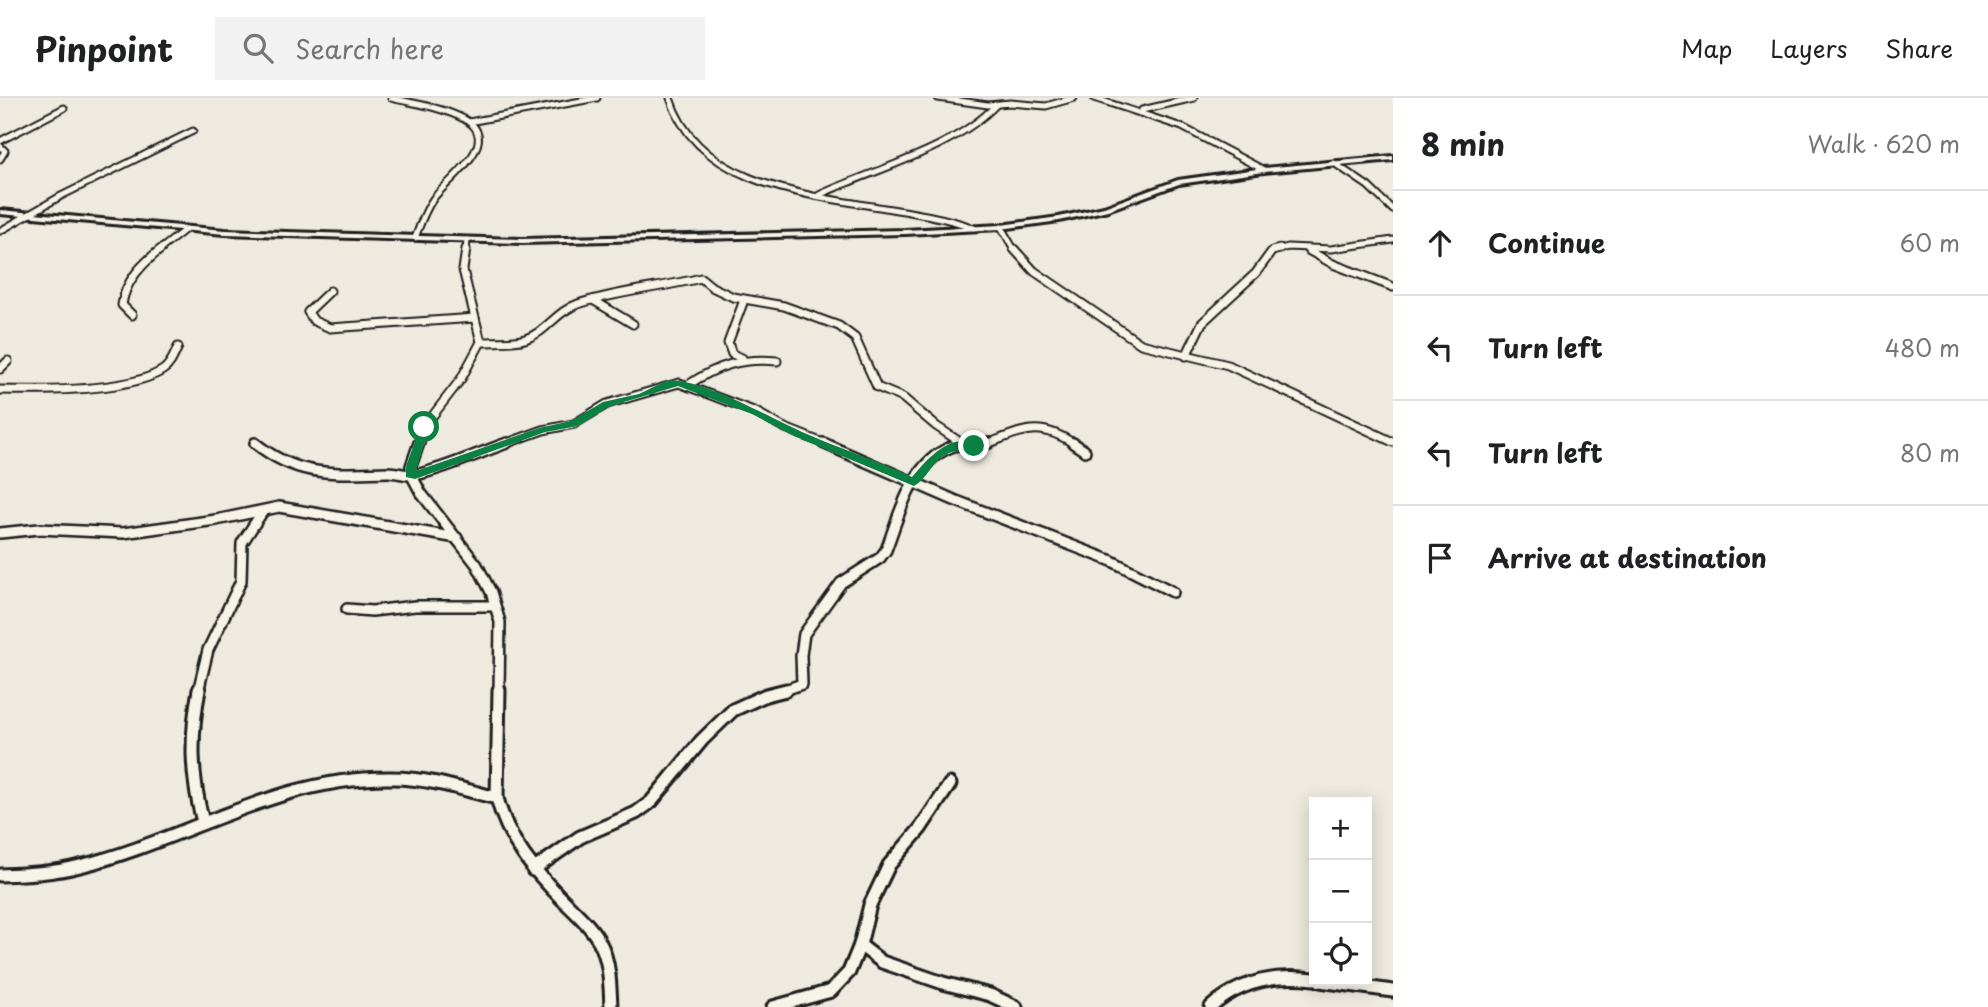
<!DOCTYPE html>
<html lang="en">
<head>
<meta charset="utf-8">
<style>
	body { margin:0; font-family:"Playpen Sans",sans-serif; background:#f2f2f2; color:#202124 }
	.controls { position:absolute; right:21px; bottom:21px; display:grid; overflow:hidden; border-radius:0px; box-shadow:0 4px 18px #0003 }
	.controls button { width:63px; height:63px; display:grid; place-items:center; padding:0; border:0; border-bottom:2px solid #e0e0e0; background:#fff; color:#202124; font:35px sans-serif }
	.stop { position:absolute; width:21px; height:21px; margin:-16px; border:5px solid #0b8043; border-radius:50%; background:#fff }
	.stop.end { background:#0b8043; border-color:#fff; box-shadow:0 2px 7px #0008 }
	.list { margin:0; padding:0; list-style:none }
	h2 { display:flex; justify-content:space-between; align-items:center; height:91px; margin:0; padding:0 28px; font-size:30px }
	h2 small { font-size:23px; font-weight:400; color:#757577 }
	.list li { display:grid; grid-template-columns:46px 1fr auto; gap:21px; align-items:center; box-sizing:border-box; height:105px; padding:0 28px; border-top:2px solid #e0e0e0 }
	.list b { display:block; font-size:26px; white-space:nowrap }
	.list em { font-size:23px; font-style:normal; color:#757577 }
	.icon { flex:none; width:38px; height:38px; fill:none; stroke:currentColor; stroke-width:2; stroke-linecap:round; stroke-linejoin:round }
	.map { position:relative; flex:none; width:1393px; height:909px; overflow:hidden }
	header { display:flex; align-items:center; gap:42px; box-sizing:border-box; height:98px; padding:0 35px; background:#fff; border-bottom:2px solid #e0e0e0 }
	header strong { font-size:33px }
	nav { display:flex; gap:38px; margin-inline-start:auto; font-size:24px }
	.search { width:490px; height:63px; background:#f2f2f2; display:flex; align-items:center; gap:18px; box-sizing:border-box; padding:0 24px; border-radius:0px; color:#757577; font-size:26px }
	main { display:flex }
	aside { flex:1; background:#fff }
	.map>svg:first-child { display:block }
</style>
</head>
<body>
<header>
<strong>Pinpoint</strong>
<div class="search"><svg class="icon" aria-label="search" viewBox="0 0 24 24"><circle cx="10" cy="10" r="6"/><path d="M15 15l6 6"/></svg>Search here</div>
<nav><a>Map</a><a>Layers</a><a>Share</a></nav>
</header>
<main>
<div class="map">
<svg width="1393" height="909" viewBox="0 0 1393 909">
	<rect width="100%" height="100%" fill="#eeeae0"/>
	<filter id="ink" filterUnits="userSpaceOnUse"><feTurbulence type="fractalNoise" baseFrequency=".0143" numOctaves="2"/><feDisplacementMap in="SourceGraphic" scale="14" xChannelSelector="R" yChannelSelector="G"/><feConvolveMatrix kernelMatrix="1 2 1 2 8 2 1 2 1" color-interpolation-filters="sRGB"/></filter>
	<g filter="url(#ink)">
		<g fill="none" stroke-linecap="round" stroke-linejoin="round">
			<g stroke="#1c1c1c" stroke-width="9">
				<g id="minor-far3">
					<path d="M391,0C415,6 442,9 464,21C505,43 447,82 433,101C425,112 420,127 415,140"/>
					<path d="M670,0C707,116 883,95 974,130"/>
					<polyline points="938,0 988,7 1010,5 1046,8 1074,0"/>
					<polyline points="1094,0 1182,29 1264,72"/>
					<polyline points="1142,12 1194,0"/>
					<polyline points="469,24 597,0"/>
					<polyline points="0,43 64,10"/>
					<polyline points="0,48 5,53 0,61"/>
					<polyline points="1334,65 1368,88 1393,112"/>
					<path d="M819,97C875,71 953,52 996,7"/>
					<polyline points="1001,129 1015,153"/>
					<polyline points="0,133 61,98 193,33"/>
					<polyline points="158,153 186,131"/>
					<polyline points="466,153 467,142"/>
					<polyline points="1273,153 1288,149 1331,151 1393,142"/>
				</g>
			</g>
			<g stroke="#1c1c1c" stroke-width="11">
				<g id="minor-far2">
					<polyline points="1014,151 1034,173 1141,246 1228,267 1393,344"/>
					<polyline points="1308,152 1333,166 1393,189"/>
					<polyline points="330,193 308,214 314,223 330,230 475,220"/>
					<polyline points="593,202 633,226"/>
					<path d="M132,217L122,207C125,183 142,166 161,151"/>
					<path d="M481,244C494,243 512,245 525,241C546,235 555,214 578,206C618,193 660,190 701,180L712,189L733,199L784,208L839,228L855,240L877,289L903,300L936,328L963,346"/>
					<polyline points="1186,258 1202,225 1256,175 1272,153 1280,151"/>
					<polyline points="742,260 732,256 728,245 744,202"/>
					<polyline points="0,271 8,263"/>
					<path d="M688,287C718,267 741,260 777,263"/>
					<path d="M0,292C41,293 129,294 163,272C171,267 174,257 178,249"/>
					<polyline points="418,347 424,329 461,281 481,244 463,172 466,151"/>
					<polyline points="502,347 543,332 574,326 607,306 679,285 756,314 783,329 828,347"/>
					<path d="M984,347C1023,333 1038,321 1076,347"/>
				</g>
			</g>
			<g stroke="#1c1c1c" stroke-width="14">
				<g id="minor-far1">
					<path d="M255,345C300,381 335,375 388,374C397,374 407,378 414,377C440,373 481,354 507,345"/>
					<polyline points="419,345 411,368 412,378 421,395 477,467 491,494 500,524 499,594"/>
					<polyline points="823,345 954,402 1112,463 1173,494"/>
					<polyline points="1073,345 1085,353"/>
					<polyline points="0,435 39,431 123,435 216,422 279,409 457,440"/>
					<polyline points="347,511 372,513 415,508 495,508"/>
					<polyline points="198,594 208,552 241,483 242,445 263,413"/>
					<path d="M779,594L802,586L801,557L804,536L841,485L880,460L886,452C900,415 911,365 951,349C964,344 977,349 989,345"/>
				</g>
			</g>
			<g stroke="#1c1c1c" stroke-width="17">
				<g id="minor">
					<path d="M199,592C190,638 191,679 203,724"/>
					<path d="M499,592L497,700C508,743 534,773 565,804C577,816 592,829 600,845C610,864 610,888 611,909"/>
					<polyline points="533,772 580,739 636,715 651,704 702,642 733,612 766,597 786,592"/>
					<path d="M0,777C27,776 53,775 80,768C186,742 280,678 392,680C428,680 462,691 497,700"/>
					<polyline points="860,847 882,864 943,885 990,897 1016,909"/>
					<polyline points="1320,883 1393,893"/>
					<polyline points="773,909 831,893 849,874 860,847 870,807 889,767 920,731 950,686"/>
					<path d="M1211,909C1240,883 1276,876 1314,881"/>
				</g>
			</g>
			<g stroke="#1c1c1c" stroke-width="6">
				<polygon id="major" points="1393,58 1393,62 1264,74 1179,86 1108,112 1059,123 1001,131 905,136 522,145 225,136 0,116 0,112 225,132 522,141 905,132 1001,127 1059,119 1104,109 1178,82 1264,70"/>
			</g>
			<use href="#minor-far3" stroke="#f7f3e8" stroke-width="5"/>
			<use href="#minor-far2" stroke="#f7f3e8" stroke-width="7"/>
			<use href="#minor-far1" stroke="#f7f3e8" stroke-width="9"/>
			<use href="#minor" stroke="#f7f3e8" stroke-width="11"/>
			<use href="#major" fill="#f7f3e8" fill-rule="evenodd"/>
		</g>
	</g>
	<path fill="#0b8043" d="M666,283C698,278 770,320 802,334C838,350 876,362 912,379C927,361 953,331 979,348C969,355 956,349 942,359C931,366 926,382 914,388L794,338L752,316L678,288L610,308L578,328L545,334L415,381L406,379V368L421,327L429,329L416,373L539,330L571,323L603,304L639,296Z"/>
</svg>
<div class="controls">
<button>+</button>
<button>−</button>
<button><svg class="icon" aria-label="locate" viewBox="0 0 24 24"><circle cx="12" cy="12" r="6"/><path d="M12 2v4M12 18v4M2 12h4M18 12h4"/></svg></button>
</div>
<div class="stop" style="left:424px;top:329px"></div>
<div class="stop end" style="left:974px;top:348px"></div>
</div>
<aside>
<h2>8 min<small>Walk · 620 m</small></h2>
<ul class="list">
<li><svg class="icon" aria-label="ahead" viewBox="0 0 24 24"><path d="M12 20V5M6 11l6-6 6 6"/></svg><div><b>Continue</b></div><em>60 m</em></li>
<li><svg class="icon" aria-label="left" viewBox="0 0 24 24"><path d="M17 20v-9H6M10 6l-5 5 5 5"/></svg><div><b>Turn left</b></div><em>480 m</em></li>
<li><svg class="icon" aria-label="left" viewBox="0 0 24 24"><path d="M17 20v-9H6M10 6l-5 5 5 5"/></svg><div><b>Turn left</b></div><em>80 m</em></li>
<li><svg class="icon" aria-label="arrive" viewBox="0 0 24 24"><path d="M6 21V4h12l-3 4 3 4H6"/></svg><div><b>Arrive at destination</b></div></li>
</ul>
</aside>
</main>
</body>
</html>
